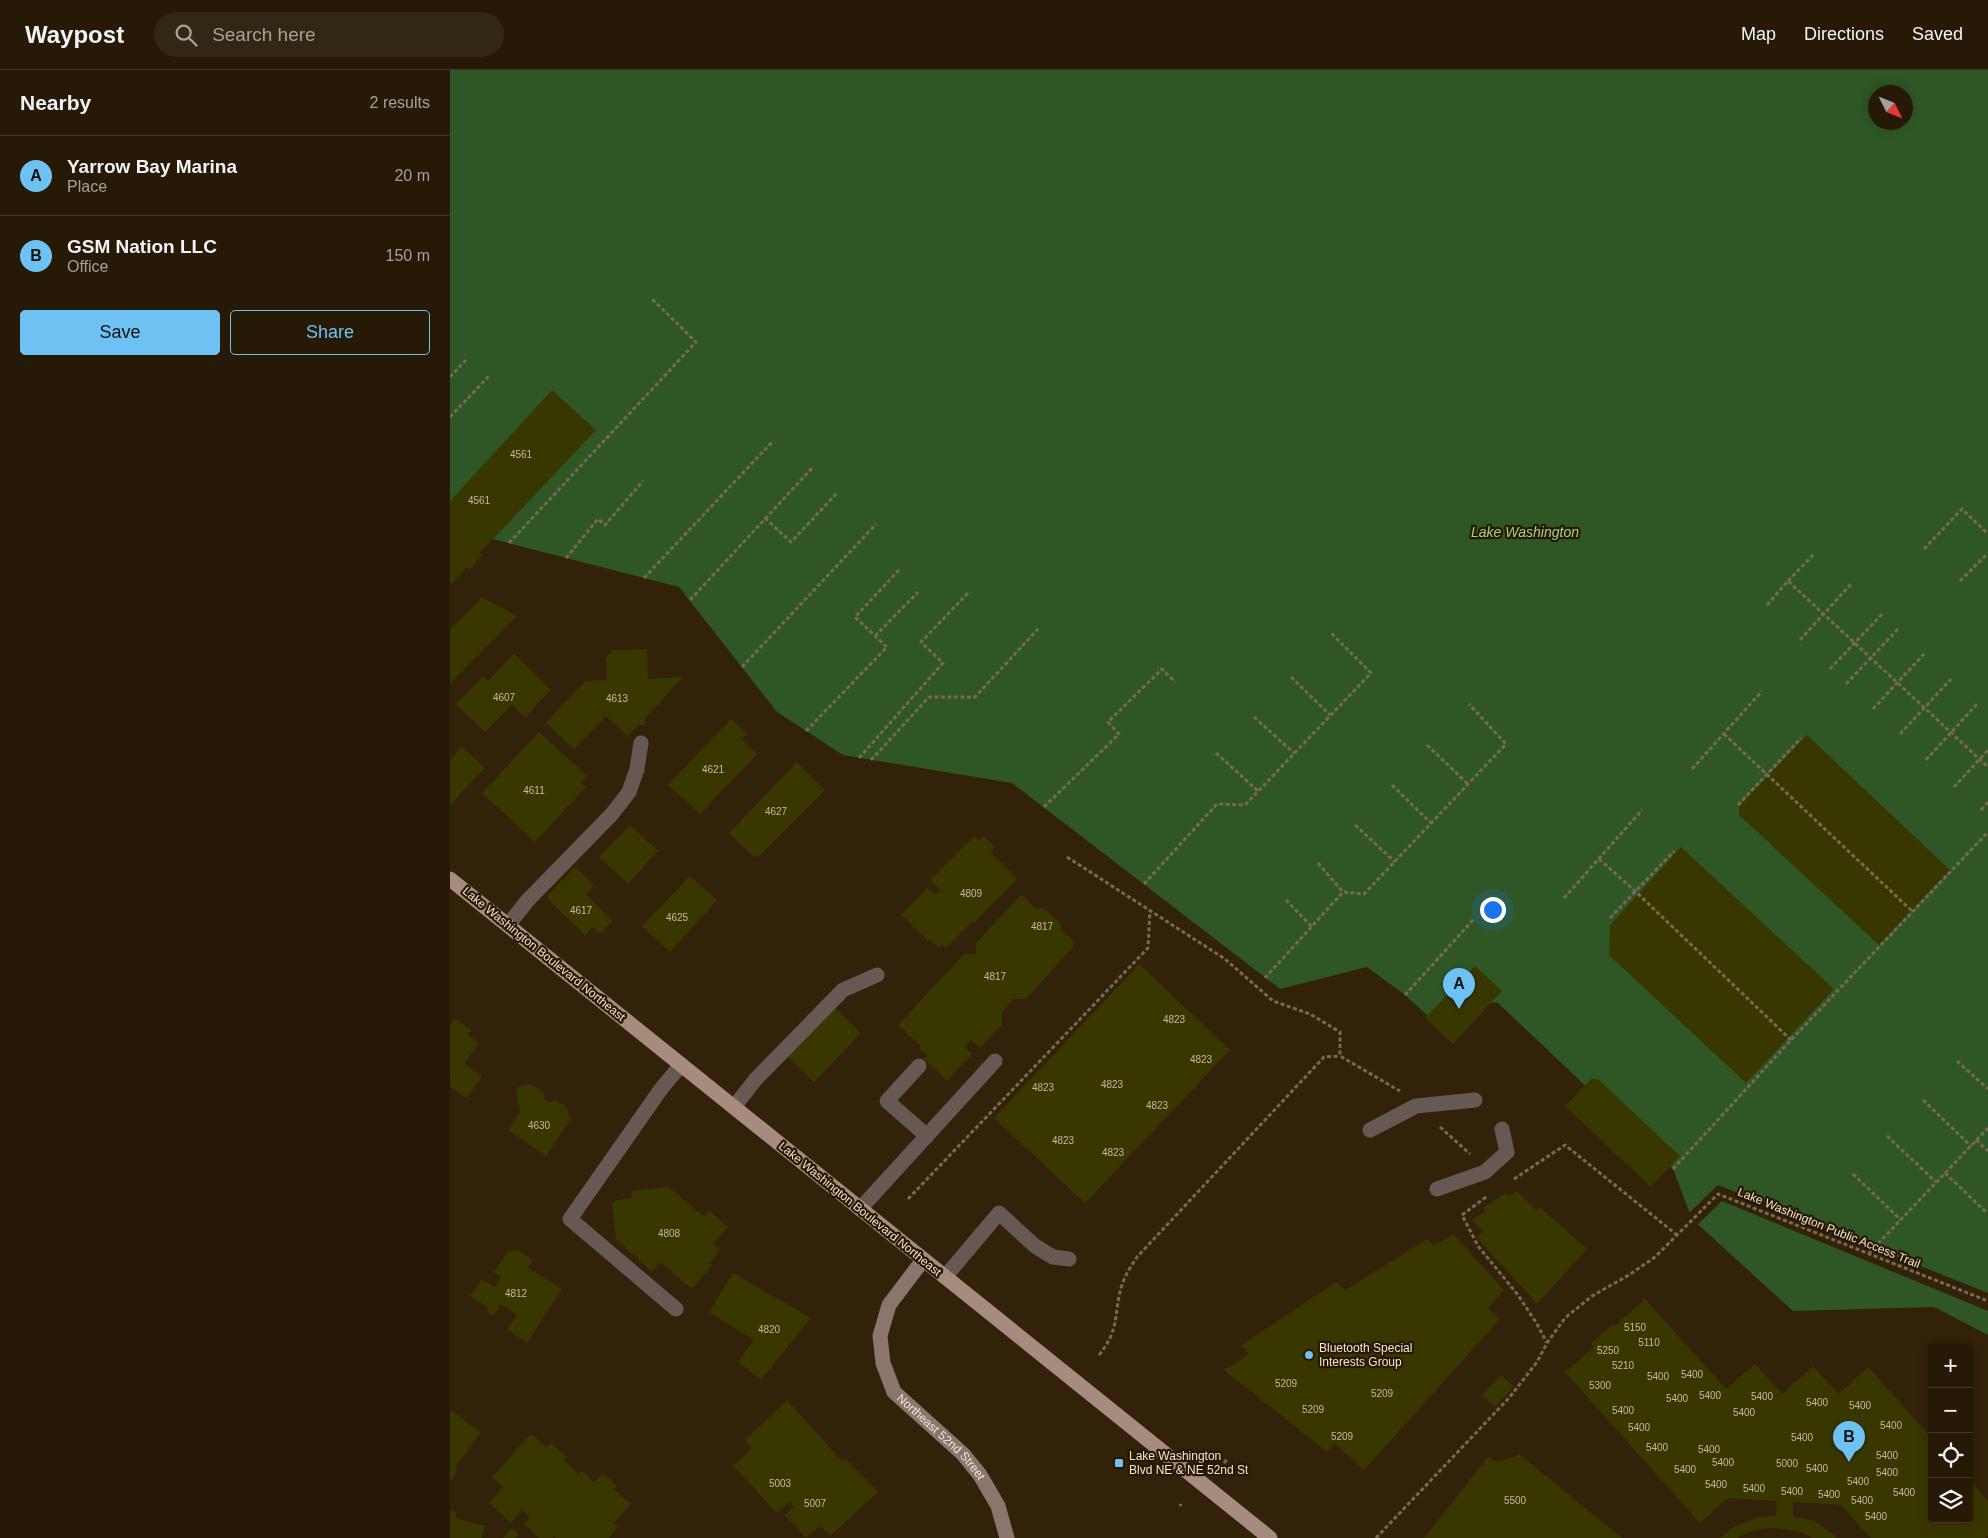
<!DOCTYPE html>
<html lang="en">
<head>
<meta charset="utf-8">
<style>
	body { margin:0; font-family:Helvetica,sans-serif; background:#322715; color:#f1f3f6 }
	.controls { position:absolute; right:15px; bottom:15px; display:grid; overflow:hidden; border-radius:5px; box-shadow:0 2px 12px #0003 }
	.controls button { width:45px; height:45px; display:grid; place-items:center; padding:0; border:0; border-bottom:1px solid #423828; background:#261a07; color:#f1f3f6; font:25px sans-serif }
	.compass { position:absolute; left:1418px; top:15px; width:45px; height:45px; border-radius:50%; background:#261a07; box-shadow:0 2px 12px #0003; rotate:133deg }
	.you { position:absolute; left:1042px; top:839px; width:18px; height:18px; margin:-12px; border:4px solid #fff; border-radius:50%; background:#1a73e8; box-shadow:0 0 0 8px #1a73e833 }
	.badge { display:grid; place-items:center; width:32px; height:32px; border-radius:50%; background:#6ec2f3; color:#111; font-size:16px; font-weight:700 }
	.pin { position:absolute; translate:-50% -41px; filter:drop-shadow(0 1px 2px #0008) }
	.pin::after { content:''; position:absolute; top:26px; width:18px; height:15px; background:inherit; clip-path:polygon(0 0,100% 0,50% 100%) }
	.list { margin:0; padding:0; list-style:none }
	h2 { display:flex; justify-content:space-between; align-items:center; height:65px; margin:0; padding:0 20px; font-size:21px }
	h2 small { font-size:16px; font-weight:400; color:#a4a19b }
	.list li { display:grid; grid-template-columns:32px 1fr auto; gap:15px; align-items:center; box-sizing:border-box; height:80px; padding:0 20px; border-top:1px solid #423828 }
	.list b { display:block; font-size:19px; white-space:nowrap }
	.list p { margin:0; font-size:16px; white-space:nowrap; color:#a4a19b }
	.list em { font-size:16px; font-style:normal; color:#a4a19b }
	.actions { display:flex; gap:10px; padding:15px 20px }
	.actions a { flex:1; padding:11px 0; border:1px solid #6ec2f3; border-radius:5px; text-align:center; font-size:18px; color:#6ec2f3 }
	.actions .main { background:#6ec2f3; color:#111 }
	.icon { flex:none; width:28px; height:28px; fill:none; stroke:currentColor; stroke-width:2; stroke-linecap:round; stroke-linejoin:round }
	.map { position:relative; flex:none; width:1538px; height:1468px; overflow:hidden }
	header { display:flex; align-items:center; gap:30px; box-sizing:border-box; height:70px; padding:0 25px; background:#261a07; border-bottom:1px solid #423828 }
	header strong { font-size:24px }
	nav { display:flex; gap:28px; margin-inline-start:auto; font-size:18px }
	.search { width:350px; height:45px; background:#322715; display:flex; align-items:center; gap:12px; box-sizing:border-box; padding:0 18px; border-radius:28px; color:#a4a19b; font-size:19px }
	main { display:flex }
	aside { flex:1; background:#261a07 }
	.map>svg:first-child { display:block }
</style>
</head>
<body>
<header>
<strong>Waypost</strong>
<div class="search"><svg class="icon" aria-label="search" viewBox="0 0 24 24"><circle cx="10" cy="10" r="6"/><path d="M15 15l6 6"/></svg>Search here</div>
<nav><a>Map</a><a>Directions</a><a>Saved</a></nav>
</header>
<main>
<aside>
<h2>Nearby<small>2 results</small></h2>
<ul class="list">
<li><span class="badge">A</span><div><b>Yarrow Bay Marina</b><p>Place</p></div><em>20 m</em></li>
<li><span class="badge">B</span><div><b>GSM Nation LLC</b><p>Office</p></div><em>150 m</em></li>
</ul>
<div class="actions"><a class="main">Save</a><a>Share</a></div>
</aside>
<div class="map">
<svg width="1538" height="1468" viewBox="0 0 1538 1468">
	<rect width="100%" height="100%" fill="#322209"/>
	<path fill="#2f5725" fill-rule="evenodd" d="M0,0H1538V1265L1484,1237L1343,1241L1242,1149L1223,1099L1047,932L979,947L955,925L917,897L830,919L562,713L393,685L327,642L229,517L0,458ZM1426,22H1456V52H1426Z"/>
	<polygon fill="#322209" points="1268,1115 1538,1223 1538,1241 1272,1131 1246,1156 1240,1150 1238,1144"/>
	<g fill="#393700">
		<polygon points="102,320 146,360 30,483 32,485 19,500 17,497 0,515 0,431"/>
		<polygon points="32,527 67,546 0,614 0,560"/>
		<polygon points="197,579 198,609 233,607 195,648 195,655 188,655 176,668 176,664 156,646 124,679 96,653 135,611 157,610 156,588 163,580"/>
		<polygon points="64,584 101,620 75,647 62,635 35,662 6,634 33,607 38,611"/>
		<polygon points="281,649 297,664 292,669 307,684 250,744 218,715"/>
		<polygon points="89,662 137,706 131,713 136,717 85,772 32,723"/>
		<polygon points="1357,665 1500,800 1429,875 1289,745 1289,736"/>
		<polygon points="12,677 35,698 0,735 0,690"/>
		<polygon points="347,692 375,720 308,787 306,785 304,787 279,763"/>
		<polygon points="180,755 208,781 178,814 149,787"/>
		<polygon points="524,766 529,771 534,766 545,777 540,782 567,809 524,853 522,852 496,878 492,874 489,878 480,869 478,871 451,845 477,818 485,825 490,820 480,810"/>
		<polygon points="1231,777 1384,919 1296,1013 1159,885 1160,855"/>
		<polygon points="125,797 144,815 136,824 163,851 150,864 143,857 135,865 98,829 99,828 97,826"/>
		<polygon points="240,806 267,830 220,882 192,856"/>
		<polygon points="570,826 573,826 586,838 594,838 611,854 611,860 624,871 623,877 576,929 563,929 552,942 552,955 530,978 521,970 515,977 522,984 497,1011 474,989 478,986 469,978 471,976 448,955 514,884 526,884 526,873"/>
		<polygon points="689,894 780,980 635,1133 544,1048"/>
		<polygon points="1025,896 1052,921 1003,974 975,948"/>
		<polygon points="383,936 411,963 364,1012 336,985"/>
		<polygon points="5,949 21,960 18,965 29,973 14,994 32,1006 17,1028 0,1017 0,956"/>
		<polygon points="1141,1009 1148,1009 1230,1086 1201,1117 1115,1036"/>
		<polygon points="81,1014 93,1022 95,1030 98,1032 107,1031 117,1037 120,1050 96,1086 58,1060 70,1042 66,1022 69,1017"/>
		<polygon points="219,1117 254,1147 259,1141 278,1157 263,1174 270,1180 260,1193 262,1195 242,1219 210,1192 202,1202 166,1169 162,1134 166,1130 182,1128 181,1121"/>
		<polygon points="1067,1121 1086,1140 1090,1137 1137,1179 1087,1234 1026,1167 1033,1161 1022,1150 1036,1141 1033,1138 1056,1123 1059,1126"/>
		<polygon points="1003,1164 1054,1220 1038,1238 1050,1249 914,1400 884,1373 877,1382 774,1300 799,1284 790,1276 886,1212 895,1220 977,1169 984,1176"/>
		<polygon points="63,1180 68,1180 83,1190 78,1198 112,1219 77,1273 57,1259 67,1245 50,1234 43,1246 36,1241 38,1238 20,1226 32,1209 45,1217 51,1207 44,1202 57,1183"/>
		<polygon points="283,1203 361,1248 311,1310 288,1292 304,1270 259,1242"/>
		<polygon points="1195,1229 1276,1319 1305,1294 1332,1324 1363,1296 1389,1324 1418,1297 1482,1368 1482,1449 1519,1449 1519,1410 1538,1431 1538,1465 1535,1468 1421,1468 1391,1435 1343,1432 1343,1447 1365,1451 1387,1468 1362,1468 1352,1462 1325,1458 1310,1459 1293,1464 1288,1468 1270,1468 1282,1458 1304,1448 1326,1446 1327,1431 1278,1428 1250,1453 1115,1302 1144,1277 1141,1273 1163,1254 1165,1256"/>
		<polygon points="1051,1305 1064,1317 1045,1337 1032,1325"/>
		<polygon points="337,1330 393,1392 395,1389 428,1422 380,1466 370,1456 356,1468 335,1445 344,1437 340,1431 327,1443 283,1396 302,1378 295,1370"/>
		<polygon points="0,1340 31,1362 5,1398 8,1400 0,1411"/>
		<polygon points="81,1364 97,1378 101,1373 116,1387 114,1390 129,1404 132,1401 144,1412 153,1403 167,1416 164,1419 181,1434 164,1453 168,1457 159,1468 106,1468 104,1466 102,1468 89,1468 74,1454 80,1447 72,1440 61,1453 39,1433 53,1417 42,1407"/>
		<polygon points="1068,1383 1172,1468 974,1468 1039,1386 1046,1392 1066,1386"/>
		<polygon points="0,1440 7,1442 5,1448 35,1456 32,1468 0,1468"/>
		<polygon points="62,1458 69,1464 65,1468 53,1468"/>
	</g>
	<g fill="none" stroke-linecap="round" stroke-linejoin="round">
		<g stroke="#776953" stroke-width="3" stroke-dasharray="4 2.5" stroke-linecap="butt">
			<polyline points="0,307 16,290"/>
			<polyline points="0,347 39,306"/>
			<polyline points="315,448 341,472 388,422"/>
			<polyline points="59,473 246,272 201,228"/>
			<polyline points="1474,479 1512,439 1538,464"/>
			<polyline points="116,488 148,449 155,455 193,411"/>
			<polyline points="194,508 322,372"/>
			<polyline points="1338,511 1365,483"/>
			<polyline points="1510,511 1538,483"/>
			<polyline points="240,530 363,397"/>
			<polyline points="1317,535 1338,511 1538,697"/>
			<polyline points="425,566 468,522"/>
			<polyline points="1350,570 1401,514"/>
			<polyline points="292,597 426,454"/>
			<polyline points="1380,599 1432,544"/>
			<polyline points="841,607 880,645"/>
			<polyline points="1396,614 1448,559"/>
			<polyline points="1423,639 1474,584"/>
			<polyline points="804,647 844,683"/>
			<polyline points="356,661 437,577 405,547 449,500"/>
			<polyline points="1274,664 1462,841"/>
			<polyline points="1450,664 1501,609"/>
			<polyline points="977,675 1018,714"/>
			<polyline points="766,683 808,721"/>
			<polyline points="409,688 493,593 471,572 518,523"/>
			<polyline points="421,690 479,627 525,627 588,559"/>
			<polyline points="1476,690 1527,634"/>
			<polyline points="1242,699 1312,621"/>
			<polyline points="942,715 981,753"/>
			<polyline points="1504,717 1538,680"/>
			<polyline points="1288,735 1351,668"/>
			<polyline points="594,737 669,664 658,652 712,599 725,612"/>
			<polyline points="1531,740 1538,732"/>
			<polyline points="905,755 945,792"/>
			<polyline points="617,787 775,889 823,931 860,944 890,962 890,986 950,1021"/>
			<polyline points="1149,789 1185,821 1341,970"/>
			<polyline points="868,793 893,822"/>
			<polyline points="694,814 767,734 795,735 921,603 881,563"/>
			<polyline points="1114,828 1192,740"/>
			<polyline points="836,830 862,857"/>
			<polyline points="1160,848 1224,781"/>
			<polyline points="815,908 893,822 914,824 1056,674 1019,634"/>
			<polyline points="955,925 1024,849"/>
			<polyline points="1507,991 1538,1019"/>
			<polyline points="1473,1030 1521,1076"/>
			<polyline points="990,1057 1020,1084"/>
			<polyline points="1437,1066 1486,1112"/>
			<polyline points="1526,1070 1538,1081"/>
			<polyline points="1223,1099 1341,970 1538,762"/>
			<polyline points="1495,1103 1536,1142"/>
			<polyline points="1403,1104 1451,1150"/>
			<polyline points="1064,1109 1115,1075 1227,1165"/>
			<polyline points="1036,1127 1012,1145 1028,1176 1068,1225 1087,1254 1097,1273"/>
			<polyline points="458,1129 698,878 700,840"/>
			<polyline points="1419,1183 1538,1058"/>
			<path d="M649,1285C671,1258 663,1243 672,1215C675,1205 681,1196 687,1187L874,987L890,986"/>
			<polyline points="774,1393 778,1388"/>
			<polyline points="730,1436 731,1434"/>
			<polyline points="926,1468 1059,1328 1087,1292 1097,1273 1115,1248 1142,1226 1179,1205 1205,1187 1268,1124 1538,1231"/>
		</g>
		<g stroke="#675853" stroke-width="15">
			<polyline points="58,855 78,830 162,744 179,722 187,699 191,673"/>
			<polyline points="469,996 437,1031 477,1066"/>
			<polyline points="284,1037 305,1010 393,920 427,905"/>
			<polyline points="920,1060 966,1036 1025,1030"/>
			<polyline points="987,1119 1035,1102 1057,1082 1052,1059"/>
			<polyline points="410,1139 545,991"/>
			<polyline points="495,1207 549,1143 585,1176 603,1187 619,1189"/>
			<polyline points="226,1239 120,1149 211,1019 231,995"/>
		</g>
		<path stroke="#8b756c" stroke-width="15" id="s1" d="M473,1190L439,1235L430,1266L433,1293L444,1322L513,1384L530,1405L548,1436L557,1468"/>
		<polyline stroke="#a78b7f" stroke-width="15" points="0,809 820,1468"/>
	</g>
	<g fill="#6ec2f3" stroke="#281801" stroke-width="2">
		<circle cx="859" cy="1285" r="5"/>
		<rect x="664" y="1388" width="10" height="10" rx="2.5"/>
	</g>
	<g text-anchor="middle" stroke-width="4.5" stroke-linejoin="round" paint-order="stroke">
		<g font-size="10" fill="#c2baa0">
			<text x="71" y="388">4561</text>
			<text x="29" y="434">4561</text>
			<text x="54" y="631">4607</text>
			<text x="167" y="632">4613</text>
			<text x="263" y="703">4621</text>
			<text x="84" y="724">4611</text>
			<text x="326" y="745">4627</text>
			<text x="521" y="827">4809</text>
			<text x="131" y="844">4617</text>
			<text x="227" y="851">4625</text>
			<text x="592" y="860">4817</text>
			<text x="545" y="910">4817</text>
			<text x="724" y="953">4823</text>
			<text x="751" y="993">4823</text>
			<text x="662" y="1018">4823</text>
			<text x="593" y="1021">4823</text>
			<text x="707" y="1039">4823</text>
			<text x="89" y="1059">4630</text>
			<text x="613" y="1074">4823</text>
			<text x="663" y="1086">4823</text>
			<text x="219" y="1167">4808</text>
			<text x="66" y="1227">4812</text>
			<text x="1185" y="1261">5150</text>
			<text x="319" y="1263">4820</text>
			<text x="1199" y="1276">5110</text>
			<text x="1158" y="1284">5250</text>
			<text x="1173" y="1299">5210</text>
			<text x="1242" y="1308">5400</text>
			<text x="1208" y="1310">5400</text>
			<text x="836" y="1317">5209</text>
			<text x="1150" y="1319">5300</text>
			<text x="932" y="1327">5209</text>
			<text x="1260" y="1329">5400</text>
			<text x="1312" y="1330">5400</text>
			<text x="1227" y="1332">5400</text>
			<text x="1367" y="1336">5400</text>
			<text x="1410" y="1339">5400</text>
			<text x="863" y="1343">5209</text>
			<text x="1173" y="1344">5400</text>
			<text x="1294" y="1346">5400</text>
			<text x="1441" y="1359">5400</text>
			<text x="1189" y="1361">5400</text>
			<text x="892" y="1370">5209</text>
			<text x="1352" y="1371">5400</text>
			<text x="1207" y="1381">5400</text>
			<text x="1259" y="1383">5400</text>
			<text x="1437" y="1389">5400</text>
			<text x="1273" y="1396">5400</text>
			<text x="1337" y="1397">5000</text>
			<text x="1367" y="1402">5400</text>
			<text x="1235" y="1403">5400</text>
			<text x="1437" y="1406">5400</text>
			<text x="1408" y="1415">5400</text>
			<text x="330" y="1417">5003</text>
			<text x="1266" y="1418">5400</text>
			<text x="1304" y="1422">5400</text>
			<text x="1342" y="1425">5400</text>
			<text x="1454" y="1426">5400</text>
			<text x="1379" y="1428">5400</text>
			<text x="1065" y="1434">5500</text>
			<text x="1412" y="1434">5400</text>
			<text x="365" y="1437">5007</text>
			<text x="1426" y="1450">5400</text>
		</g>
		<g font-size="12" fill="#f0e5d6" stroke="#281801">
			<text transform="translate(94 884) rotate(39)" y="4">Lake Washington Boulevard Northeast</text>
			<text transform="translate(410 1139) rotate(39)" y="4">Lake Washington Boulevard Northeast</text>
			<text transform="translate(1379 1158) rotate(22)" y="4">Lake Washington Public Access Trail</text>
			<text dy="4" stroke="none"><textPath href="#s1" startOffset="212">Northeast 52nd Street</textPath></text>
		</g>
		<g font-size="12" fill="#f0e5d6" stroke="#281801" text-anchor="start">
			<text x="869" y="1282">Bluetooth Special<tspan x="869" dy="14">Interests Group</tspan></text>
			<text x="679" y="1390">Lake Washington<tspan x="679" dy="14">Blvd NE &amp; NE 52nd St</tspan></text>
		</g>
		<g font-size="14" font-style="italic" fill="#9bd78c" stroke="#281801">
			<text x="1075" y="467">Lake Washington</text>
		</g>
	</g>
</svg>
<div class="controls">
<button>+</button>
<button>−</button>
<button><svg class="icon" aria-label="locate" viewBox="0 0 24 24"><circle cx="12" cy="12" r="6"/><path d="M12 2v4M12 18v4M2 12h4M18 12h4"/></svg></button>
<button><svg class="icon" aria-label="layers" viewBox="0 0 24 24"><path d="M12 4l9 5-9 5-9-5zM3 14l9 5 9-5"/></svg></button>
</div>
<svg class="compass" viewBox="-18 -18 36 36"><path d="M0-13l5 13h-10z" fill="#e53935"/><path d="M0 13l5-13h-10z" fill="#a4a19b"/></svg>
<div class="you"></div>
<div class="pin badge" style="left:1009px;top:939px">A</div>
<div class="pin badge" style="left:1399px;top:1392px">B</div>
</div>
</main>
</body>
</html>
